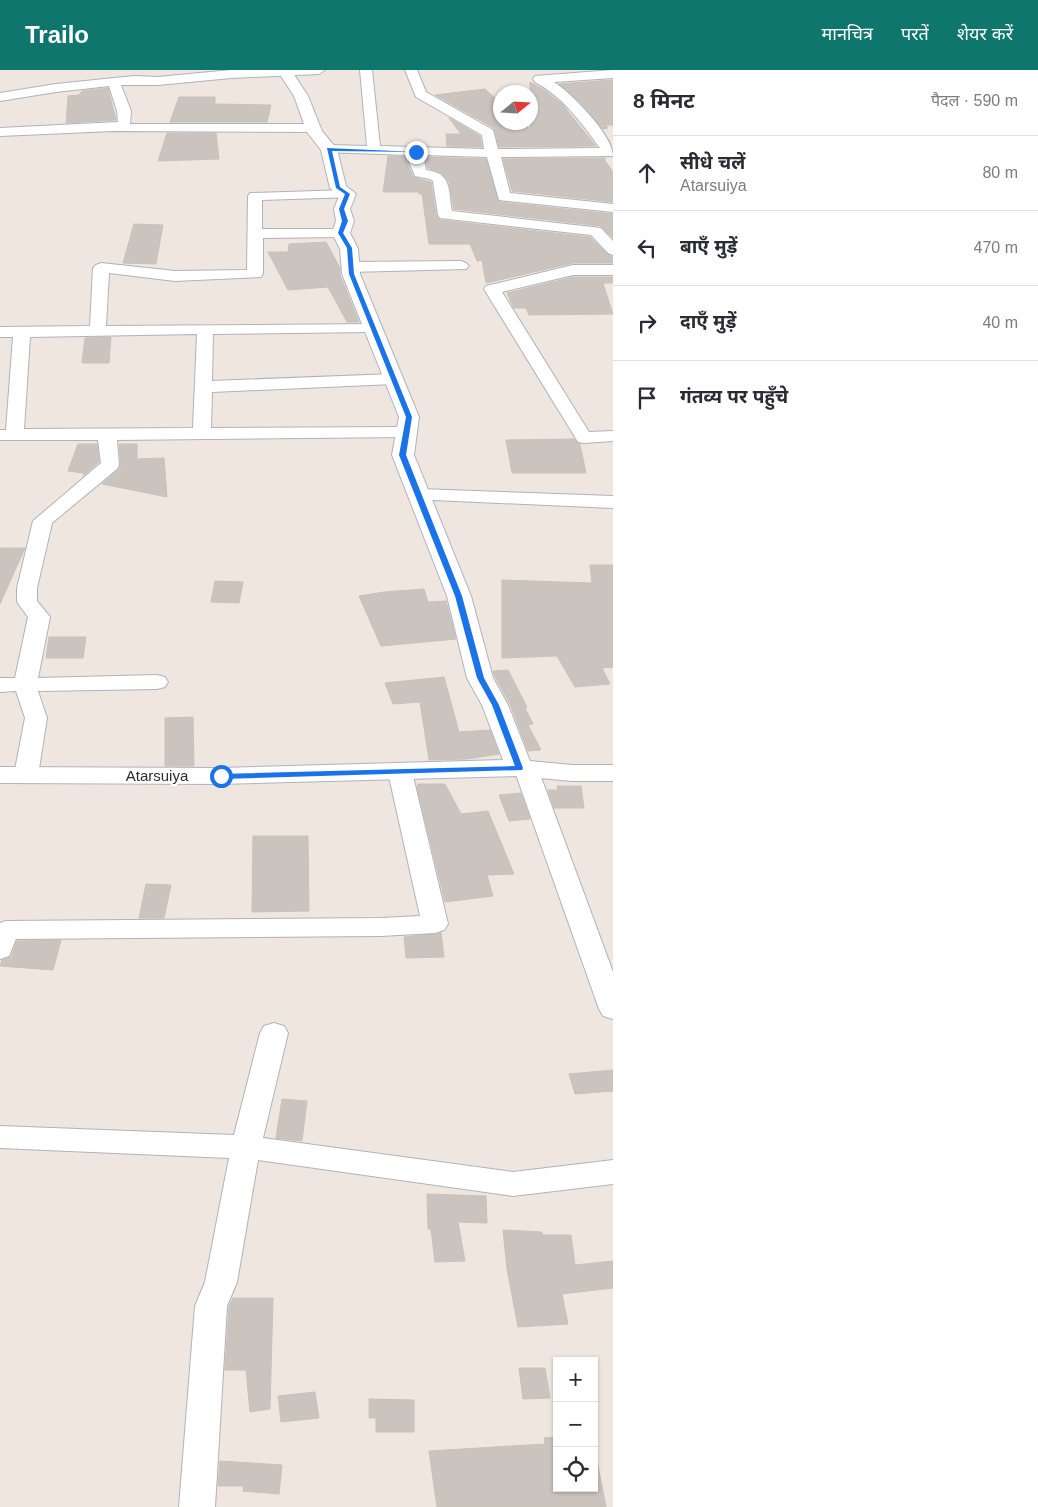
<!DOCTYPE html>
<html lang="hi">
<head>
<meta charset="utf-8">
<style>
	body { margin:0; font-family:Arial,"Noto Sans Devanagari",sans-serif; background:#f2f2f3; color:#2b2b33 }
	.controls { position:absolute; right:15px; bottom:15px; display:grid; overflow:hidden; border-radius:0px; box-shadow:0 1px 4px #0004 }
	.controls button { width:45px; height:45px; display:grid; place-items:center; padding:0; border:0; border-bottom:1px solid #e1e1e2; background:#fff; color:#2b2b33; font:25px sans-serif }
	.compass { position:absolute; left:493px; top:15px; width:45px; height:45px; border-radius:50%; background:#fff; box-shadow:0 1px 4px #0004; rotate:72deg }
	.stop { position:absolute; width:15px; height:15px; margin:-11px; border:4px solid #1a73e8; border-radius:50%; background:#fff }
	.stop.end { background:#1a73e8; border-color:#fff; box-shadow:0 1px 5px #0008 }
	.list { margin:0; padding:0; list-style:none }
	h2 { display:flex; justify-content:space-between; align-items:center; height:65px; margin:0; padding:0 20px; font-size:21px }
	h2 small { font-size:16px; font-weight:400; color:#7c7c81 }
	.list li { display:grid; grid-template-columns:32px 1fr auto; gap:15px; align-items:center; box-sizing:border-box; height:75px; padding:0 20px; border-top:1px solid #e1e1e2 }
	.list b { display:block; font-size:19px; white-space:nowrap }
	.list p { margin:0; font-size:16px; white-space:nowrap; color:#7c7c81 }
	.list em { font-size:16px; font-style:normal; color:#7c7c81 }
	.icon { flex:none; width:28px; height:28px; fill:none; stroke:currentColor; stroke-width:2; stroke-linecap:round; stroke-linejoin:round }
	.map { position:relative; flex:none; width:613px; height:1437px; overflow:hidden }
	header { display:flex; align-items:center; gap:30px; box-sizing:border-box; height:70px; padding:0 25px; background:#0f766e; color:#fff }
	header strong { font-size:24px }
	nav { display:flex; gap:28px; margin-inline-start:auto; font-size:18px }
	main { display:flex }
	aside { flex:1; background:#fff }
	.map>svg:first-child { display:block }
</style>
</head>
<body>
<header>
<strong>Trailo</strong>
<nav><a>मानचित्र</a><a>परतें</a><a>शेयर करें</a></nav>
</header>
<main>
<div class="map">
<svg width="613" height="1437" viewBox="0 0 613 1437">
	<rect width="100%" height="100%" fill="#efe6df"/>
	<g fill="#cac3be" stroke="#cac2b8">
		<polygon points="613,10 613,55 605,55 608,58 603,59 581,33 559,14"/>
		<polygon points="530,12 544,20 562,34 596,76 499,77 494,58 435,25 485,19 500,33 500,52 523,52 530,59"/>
		<polygon points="108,18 116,50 66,53 68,26 79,25 82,21"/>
		<polygon points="179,27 215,27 215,34 271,35 267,52 170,52"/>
		<polygon points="449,48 480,66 482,77 447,76 446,64 461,64"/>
		<polygon points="167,63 216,63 219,89 158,91"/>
		<polygon points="388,86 407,87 407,93 413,107 431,112 436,145 440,150 590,167 607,184 613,187 613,193 573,193 486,213 482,190 477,191 470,174 429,174 422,124 419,124 419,122 383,122"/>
		<polygon points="425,87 486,89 499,132 613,144 613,168 601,156 454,139 449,112 441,103 428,98"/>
		<polygon points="606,88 604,89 613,102 613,132 512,121 503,89"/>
		<polygon points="134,154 163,155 156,194 123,193"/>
		<polygon points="326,172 340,198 340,205 359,252 347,252 328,217 288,220 268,182 288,182 289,174"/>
		<polygon points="573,207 613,207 613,213 603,213 613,244 529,245 526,238 514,238 507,223"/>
		<polygon points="111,267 109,293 82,293 85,268"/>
		<polygon points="574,369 580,374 586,403 512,403 506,370"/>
		<polygon points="78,374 97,374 99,392 83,406 84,403 68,401"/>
		<polygon points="119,374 137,374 137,389 164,388 167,427 102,414 118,400 121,396"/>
		<polygon points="0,478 25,478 0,534"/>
		<polygon points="590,495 613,495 613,597 602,598 610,614 575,617 557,586 502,588 502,510 592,513"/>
		<polygon points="215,511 243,512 239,533 211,532"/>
		<polygon points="424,519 428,532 446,531 456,569 381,576 359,526 384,522"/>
		<polygon points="49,567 86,567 83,588 46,588"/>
		<polygon points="508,600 527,637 525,638 533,654 528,655 541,680 528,681 510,634 495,607 493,601"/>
		<polygon points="444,607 459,662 490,660 499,684 467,689 429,690 420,632 393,634 385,613"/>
		<polygon points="193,647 194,696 165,696 165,648"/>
		<polygon points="418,714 445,714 461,744 488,741 514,804 487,805 493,826 445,832 417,717"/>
		<polygon points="557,716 581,716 584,738 554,738 548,720 558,720"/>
		<polygon points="521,723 530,749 509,751 499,725"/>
		<polygon points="253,766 308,766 309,841 252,842"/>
		<polygon points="146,814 171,815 164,848 139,848"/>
		<polygon points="441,863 444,887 406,888 404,867"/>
		<polygon points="61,870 53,900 0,896 2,890 11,887 17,871"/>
		<polygon points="613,1000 613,1021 575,1024 569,1004"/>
		<polygon points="282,1029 307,1031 302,1071 276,1068"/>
		<polygon points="427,1124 486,1126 487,1153 458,1152 465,1191 435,1192 431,1159 428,1159"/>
		<polygon points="503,1160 542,1162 542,1165 571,1165 575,1195 613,1191 613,1218 562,1224 568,1254 518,1257 507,1199"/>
		<polygon points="233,1228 273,1228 270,1339 250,1342 246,1300 225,1300 229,1236"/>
		<polygon points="519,1298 545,1298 550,1328 523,1329"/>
		<polygon points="315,1322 319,1348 281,1352 278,1326"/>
		<polygon points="369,1329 414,1330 414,1362 376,1362 376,1348 369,1348"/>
		<polygon points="557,1367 557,1418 594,1418 594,1375 606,1437 437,1437 429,1381 545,1374 544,1368"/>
		<polygon points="220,1391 282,1395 279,1424 243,1421 244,1416 218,1416"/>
	</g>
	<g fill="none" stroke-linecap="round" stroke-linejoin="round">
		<g stroke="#afb3bd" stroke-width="2">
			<g id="street">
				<polygon points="231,0 325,0 319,4 231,8 158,15 121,15 131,41 130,54 313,54 320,58 313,62 113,61 0,66 0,58 118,52 117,41 109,16 56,22 0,31 0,23 56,14 114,8 135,6 158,7"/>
				<path d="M360,0H372L380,76L484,79L482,65L416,27L405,0H417L426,22L493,60L498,79L600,78C581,52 563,27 535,12L533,9L535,6L613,0V8L554,12C571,23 613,65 613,86L501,87L510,123L613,134V142L499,130L487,87L423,85L426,100C452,103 448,119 452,141L601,158L613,171V185L608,183L591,165L440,148L438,145L433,111L430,109L415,106L409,92V85L324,82L322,79L329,75L367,76Z"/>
				<path d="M348,120L353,121L355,124L353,127L262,130V159H341L346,160L348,163L346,166L341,167L263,168V204L261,207L175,211L109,203L106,256L378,254L380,257L378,260L372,262L213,264L212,311L393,304L399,305L402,309L399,313L393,314L212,322L211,358L407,357L413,358L416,362L413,366L407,367L117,370L119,395L117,399L52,453L37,518V531L50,547L38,608L157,605L165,607L168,612L165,617L157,619L38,621L47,648L38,705L34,710L26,712L18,710L14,705L25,648L16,621L0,622V608H15L28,547L17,532V518L33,451L101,393L98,370H0V360H6L13,267H0V257L90,256L93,198L96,195L101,193L175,201L247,200L248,126L250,123ZM197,264L193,358L24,359L30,267Z"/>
				<polygon points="461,191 466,193 469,196 466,199 350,202 345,200 342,197 345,194 350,192"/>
				<polygon points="573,195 613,195 613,205 573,205 502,222 589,362 613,361 613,371 584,373 578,372 484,219 486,216"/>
				<polygon points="419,419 613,426 613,438 412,429 409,425 412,421"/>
				<polygon points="526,692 534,694 538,699 613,902 613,949 603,946 599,939 514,699 518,694"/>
				<polygon points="400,695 408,697 412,702 448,854 444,860 435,863 381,866 16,869 9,886 0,889 0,853 6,851 381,848 420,846 388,702 392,697"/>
				<polygon points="274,953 284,956 288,963 263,1068 513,1102 613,1090 613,1114 513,1126 258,1090 237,1212 227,1236 215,1437 179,1437 195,1236 205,1212 229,1088 0,1078 0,1056 234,1065 260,963 264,956"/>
			</g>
		</g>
		<g stroke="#afb3bd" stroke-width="2">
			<polygon id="secondary" points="277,0 291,0 308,26 322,61 337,79 346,116 356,124 350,139 354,151 350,163 358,179 360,204 419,347 414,385 471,526 493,608 508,635 530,691 572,695 613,695 613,711 572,711 519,706 221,714 0,713 0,697 221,698 503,690 482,635 467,608 447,526 392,385 399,347 342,204 340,179 332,163 336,151 334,139 339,126 330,118 321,80 307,62 294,26"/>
		</g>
		<use href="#street" fill="#fff" fill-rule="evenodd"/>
		<use href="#secondary" fill="#fff" fill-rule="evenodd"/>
	</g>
	<polygon fill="#1a73e8" points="327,78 418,82 332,81 340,117 350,124 344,139 348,151 343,163 352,178 354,204 412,347 406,385 462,526 484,608 499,635 523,698 522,700 221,709 217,706 221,704 515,696 492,635 477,608 455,526 399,385 406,347 349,204 347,178 338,163 342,151 339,139 345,124 336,118"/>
	<g text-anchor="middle" stroke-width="4.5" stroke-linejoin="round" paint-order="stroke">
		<g font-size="15" fill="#2d2d2d" stroke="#fff">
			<text x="157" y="711">Atarsuiya</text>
		</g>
	</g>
</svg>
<div class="controls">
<button>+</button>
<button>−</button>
<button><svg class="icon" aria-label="locate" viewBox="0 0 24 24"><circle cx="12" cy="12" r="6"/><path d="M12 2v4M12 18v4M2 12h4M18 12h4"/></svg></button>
</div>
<svg class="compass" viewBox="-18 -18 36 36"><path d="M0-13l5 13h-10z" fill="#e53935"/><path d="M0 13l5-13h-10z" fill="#7c7c81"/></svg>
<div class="stop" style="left:221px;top:706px"></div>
<div class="stop end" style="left:416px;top:82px"></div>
</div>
<aside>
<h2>8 मिनट<small>पैदल · 590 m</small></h2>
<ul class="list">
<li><svg class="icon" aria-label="ahead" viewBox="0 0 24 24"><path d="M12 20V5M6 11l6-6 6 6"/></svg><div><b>सीधे चलें</b><p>Atarsuiya</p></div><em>80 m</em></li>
<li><svg class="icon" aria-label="left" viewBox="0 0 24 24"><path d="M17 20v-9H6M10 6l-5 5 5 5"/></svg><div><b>बाएँ मुड़ें</b></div><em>470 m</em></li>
<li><svg class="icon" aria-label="right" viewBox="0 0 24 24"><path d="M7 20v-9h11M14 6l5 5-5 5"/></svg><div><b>दाएँ मुड़ें</b></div><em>40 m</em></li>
<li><svg class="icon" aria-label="arrive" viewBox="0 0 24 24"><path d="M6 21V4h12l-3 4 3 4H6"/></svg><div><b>गंतव्य पर पहुँचे</b></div></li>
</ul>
</aside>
</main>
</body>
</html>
